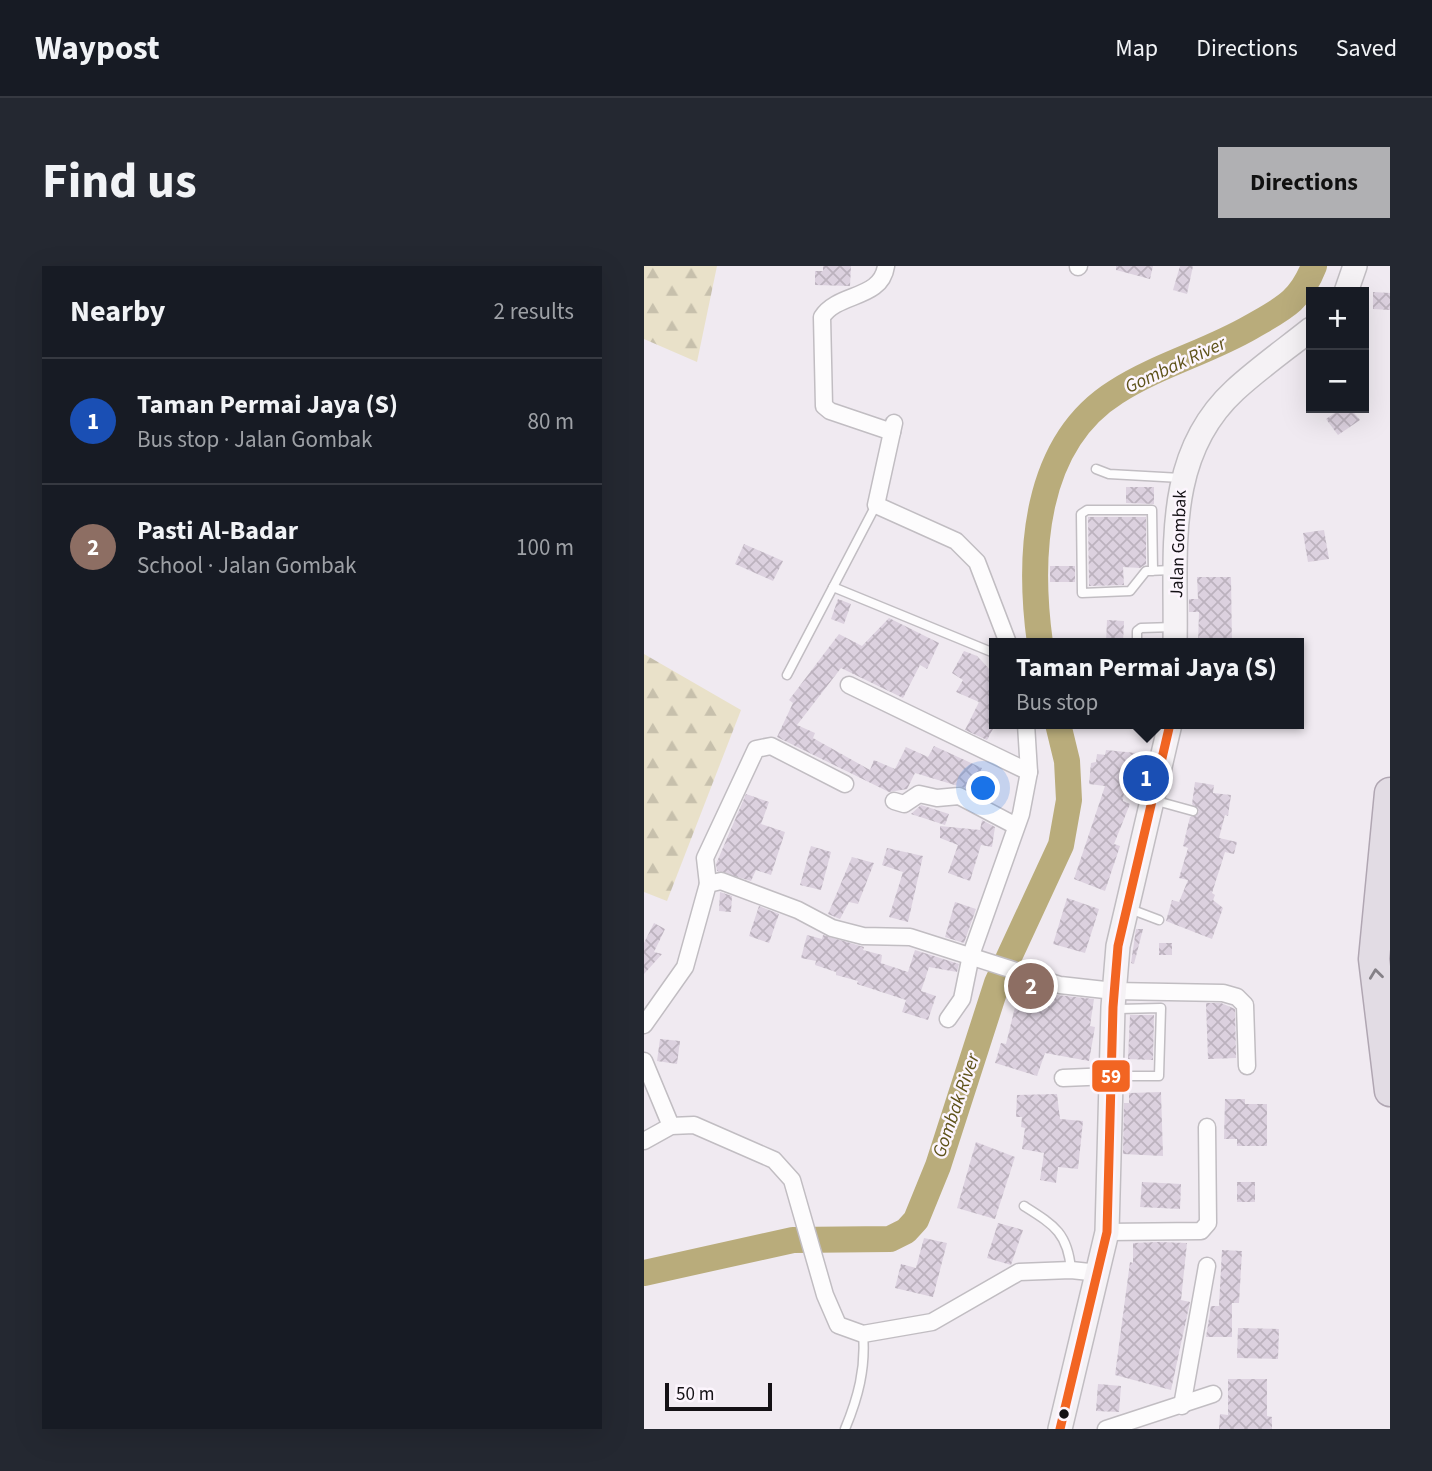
<!DOCTYPE html>
<html lang="en">
<head>
<meta charset="utf-8">
<style>
	body { margin:0; font-family:"Source Sans 3",sans-serif; background:#242831; color:#f1f3f6 }
	.controls { position:absolute; right:21px; top:21px; display:grid; overflow:hidden; border-radius:0px; box-shadow:0 7px 28px #0002 }
	.controls button { width:63px; height:63px; display:grid; place-items:center; padding:0; border:0; border-bottom:2px solid #363941; background:#171b24; color:#f1f3f6; font:35px sans-serif }
	.scale { position:absolute; left:21px; bottom:18px; width:107px; box-sizing:border-box; padding-left:7px; border:4px solid #141115; border-top:0; font-size:19px; line-height:24px; white-space:nowrap; color:#141115; -webkit-text-stroke:5px #fcf5fd; paint-order:stroke }
	.you { position:absolute; left:340px; top:523px; width:24px; height:24px; margin:-18px; border:5px solid #fff; border-radius:50%; background:#1a73e8; box-shadow:0 0 0 10px #1a73e833 }
	.badge { display:grid; place-items:center; width:46px; height:46px; border-radius:50%; background:#b0b0b3; color:#fff; font-size:23px; font-weight:700 }
	.pin { position:absolute; translate:-50% -50%; border:4px solid #fff; box-shadow:0 2px 7px #0006 }
	.popup { position:absolute; left:345px; top:372px; width:315px; height:91px; box-sizing:border-box; display:grid; place-content:center; border-radius:0px; background:#171b24; filter:drop-shadow(0 2px 5px #0005); font-size:23px; white-space:nowrap; color:#9ea1a6 }
	.popup b { font-size:26px; color:#f1f3f6 }
	.popup::after { content:''; position:absolute; left:50%; top:100%; margin-left:-14px; border:14px solid transparent; border-top-color:#171b24 }
	.list { margin:0; padding:0; list-style:none }
	h2 { display:flex; justify-content:space-between; align-items:center; height:91px; margin:0; padding:0 28px; font-size:30px }
	h2 small { font-size:23px; font-weight:400; color:#9ea1a6 }
	.list li { display:grid; grid-template-columns:46px 1fr auto; gap:21px; align-items:center; box-sizing:border-box; height:126px; padding:0 28px; border-top:2px solid #363941 }
	.list b { display:block; font-size:26px; white-space:nowrap }
	.list p { margin:0; font-size:23px; white-space:nowrap; color:#9ea1a6 }
	.list em { font-size:23px; font-style:normal; color:#9ea1a6 }
	.map { position:relative; flex:none; width:746px; height:1163px; overflow:hidden; border-radius:0px }
	header { display:flex; align-items:center; gap:42px; box-sizing:border-box; height:98px; padding:0 35px; background:#171b24; border-bottom:2px solid #363941 }
	header strong { font-size:33px }
	nav { display:flex; gap:38px; margin-inline-start:auto; font-size:24px }
	.intro { display:flex; align-items:center; justify-content:space-between; box-sizing:border-box; height:168px; padding:0 42px }
	h1 { margin:0; font-size:49px }
	.button { padding:18px 32px; border-radius:0px; background:#b0b0b3; color:#111; font-size:24px; font-weight:700 }
	main { display:flex; gap:42px; padding:0 42px }
	aside { flex:1; background:#171b24; border-radius:0px; box-shadow:0 7px 28px #0002 }
	.map>svg:first-child { display:block }
</style>
</head>
<body>
<header>
<strong>Waypost</strong>
<nav><a>Map</a><a>Directions</a><a>Saved</a></nav>
</header>
<div class="intro"><h1>Find us</h1><a class="button">Directions</a></div>
<main>
<aside>
<h2>Nearby<small>2 results</small></h2>
<ul class="list">
<li><span class="badge" style="background:#1a4fb4">1</span><div><b>Taman Permai Jaya (S)</b><p>Bus stop · Jalan Gombak</p></div><em>80 m</em></li>
<li><span class="badge" style="background:#8d6e63">2</span><div><b>Pasti Al-Badar</b><p>School · Jalan Gombak</p></div><em>100 m</em></li>
</ul>
</aside>
<div class="map">
<svg width="746" height="1163" viewBox="0 0 746 1163">
	<defs>
		<pattern id="forest-firs" width="22" height="20" patternUnits="userSpaceOnUse" patternTransform="scale(1.75)"><rect width="22" height="20" fill="#e9e1c9"/><path d="M5 1l3.5 6h-7zM16 11l3.5 6h-7z" fill="#c7c0ac"/></pattern>
		<pattern id="building-cross-hatch" width="8" height="8" patternUnits="userSpaceOnUse" patternTransform="scale(1.75)"><rect width="8" height="8" fill="#dcd1df"/><path d="M0 0l8 8M0 8l8-8" fill="none" stroke="#bcb2be"/></pattern>
	</defs>
	<rect width="100%" height="100%" fill="#f0eaf1"/>
	<g fill="url(#forest-firs)">
		<polygon points="0,0 73,0 53,96 0,73"/>
		<polygon points="0,388 97,444 23,635 0,626"/>
	</g>
	<g fill="none" stroke-linecap="round" stroke-linejoin="round">
		<g stroke="#b9ac7b" stroke-width="26">
			<path d="M396,377C384,290 389,178 472,126C514,99 564,86 607,61C638,43 656,36 670,0"/>
			<polyline points="0,1007 149,974 246,973 262,965 272,954 294,900 353,717 417,579 425,534 423,495 414,458"/>
		</g>
	</g>
	<g fill="url(#building-cross-hatch)">
		<polygon points="179,0 207,0 206,20 171,19 171,5 179,5"/>
		<polygon points="472,0 509,0 506,13 472,4"/>
		<polygon points="536,0 549,0 543,28 529,24"/>
		<polygon points="729,26 746,27 746,44 729,43"/>
		<polygon points="698,142 706,142 716,154 694,169 682,153"/>
		<polygon points="482,221 510,221 510,238 482,237"/>
		<polygon points="444,251 502,251 502,298 496,302 479,301 480,319 445,320"/>
		<polygon points="680,264 685,293 664,296 659,267"/>
		<polygon points="100,278 139,295 129,315 91,298"/>
		<rect x="406" y="300" width="25" height="16"/>
		<polygon points="553,311 587,311 588,377 554,377 555,346 545,346 545,333 554,333"/>
		<polygon points="194,333 207,338 200,358 187,353"/>
		<polygon points="245,352 295,377 283,403 276,399 259,432 197,402 153,459 171,467 169,472 226,504 230,494 251,503 262,481 284,491 290,480 338,502 327,524 271,507 263,523 245,526 133,471 149,437 145,434 195,368 218,380"/>
		<polygon points="463,354 480,355 479,377 462,377"/>
		<polygon points="320,385 333,390 346,404 345,413 350,416 350,461 343,474 321,464 335,436 312,426 319,414 308,407"/>
		<polygon points="462,484 492,487 489,515 481,514 479,535 486,538 470,578 476,580 461,625 430,613 461,520 445,518 447,497 452,496 453,488 461,489"/>
		<polygon points="551,516 570,519 569,527 587,529 584,550 581,549 575,572 593,576 590,588 581,586 568,627 571,629 569,634 579,642 568,673 522,655 528,634 535,636 544,614 535,612 544,582 539,580 546,551 555,546 548,538"/>
		<polygon points="102,528 125,536 117,558 141,566 127,609 112,604 107,615 73,605 72,598"/>
		<polygon points="277,539 305,548 301,559 267,548"/>
		<polygon points="338,554 351,561 348,581 337,579 326,615 304,607 314,579 296,572 296,560 336,564"/>
		<polygon points="167,580 187,586 177,624 156,619"/>
		<polygon points="243,582 279,590 264,656 245,651 259,606 238,599"/>
		<polygon points="208,591 230,597 214,638 205,636 196,653 184,648"/>
		<polygon points="76,626 88,630 87,646 75,645"/>
		<polygon points="423,632 455,643 441,687 409,678"/>
		<polygon points="311,636 332,643 320,677 301,671"/>
		<polygon points="115,640 135,648 125,677 105,670"/>
		<polygon points="10,657 21,663 10,686 18,688 0,708 0,677"/>
		<polygon points="492,663 499,663 490,698 487,697"/>
		<polygon points="163,669 178,673 179,669 220,681 219,684 238,689 237,697 264,706 271,684 315,698 313,706 285,701 277,725 292,730 284,754 258,746 262,734 213,718 214,715 192,709 192,706 171,699 172,695 157,692"/>
		<rect x="515" y="677" width="13" height="12"/>
		<polygon points="373,716 413,729 450,733 446,760 451,761 445,795 401,787 393,810 351,797 357,777 362,778 373,733 369,732"/>
		<polygon points="562,737 577,737 591,743 592,792 564,793"/>
		<polygon points="486,749 510,749 509,794 484,793"/>
		<polygon points="16,773 36,775 33,798 13,795"/>
		<polygon points="517,826 519,890 479,888 480,837 485,837 485,827"/>
		<polygon points="413,828 416,853 439,855 434,903 414,901 412,917 396,914 400,887 378,883 381,862 377,861 378,851 372,851 373,829"/>
		<polygon points="581,833 601,833 601,838 623,838 623,880 593,880 593,873 580,873"/>
		<polygon points="332,876 371,891 351,953 313,942"/>
		<polygon points="498,916 537,918 536,943 496,941"/>
		<rect x="593" y="916" width="18" height="20"/>
		<polygon points="354,957 379,964 367,999 343,992"/>
		<polygon points="280,972 303,977 289,1031 251,1022 257,998 272,1002"/>
		<polygon points="514,976 543,977 537,1034 546,1036 527,1124 471,1109 486,996 489,997 489,977"/>
		<polygon points="578,984 598,985 595,1037 588,1037 588,1071 562,1071 567,1040 575,1040"/>
		<polygon points="594,1062 635,1063 634,1093 593,1092"/>
		<polygon points="584,1113 623,1113 623,1150 628,1151 628,1163 575,1163 576,1148 584,1149"/>
		<polygon points="454,1118 477,1120 475,1146 452,1145"/>
	</g>
	<g fill="none" stroke-linecap="round" stroke-linejoin="round">
		<g stroke="#c1bdc2" stroke-width="11">
			<g id="service">
				<polyline points="452,203 465,208 537,212"/>
				<polyline points="509,305 508,244 443,244 437,248 438,327 486,325 502,305 529,304"/>
				<polyline points="189,321 350,387"/>
				<polyline points="493,377 493,365 497,362 530,361"/>
				<polyline points="143,409 232,239"/>
				<polyline points="509,534 549,545"/>
				<polyline points="486,643 515,654"/>
				<polyline points="468,810 515,810 517,742 474,743 473,746"/>
				<path d="M380,940C410,959 424,967 427,1004"/>
				<path d="M201,1163C214,1132 222,1102 219,1068"/>
			</g>
		</g>
		<g stroke="#c1bdc2" stroke-width="19">
			<g id="minor">
				<path d="M242,0C237,34 194,26 178,51L180,140L186,145L248,166"/>
				<polyline points="434,1 435,0"/>
				<polyline points="250,157 232,239 312,275 333,296 364,377"/>
				<polyline points="205,419 385,506"/>
				<polyline points="250,535 260,538 275,528 293,532 315,530 372,560"/>
				<polyline points="64,618 61,592 112,483 127,480 201,518"/>
				<polyline points="304,753 318,733 327,689 377,548 385,506 382,458"/>
				<polyline points="0,759 41,701 64,618 77,615 154,644 188,662 219,670 266,671 416,719 470,725 579,727 593,731 601,739 603,800"/>
				<polyline points="0,795 27,860"/>
				<polyline points="419,812 467,810"/>
				<polyline points="0,875 27,860 50,859 130,894 148,914 181,1029 194,1059 219,1068 288,1056 375,1006 427,1004 455,1007"/>
				<polyline points="463,966 557,965 564,957 563,861"/>
				<polyline points="538,1140 563,1000"/>
				<polyline points="462,1163 569,1128"/>
			</g>
		</g>
		<g stroke="#c1bdc2" stroke-width="26">
			<g id="secondary">
				<polyline points="702,26 711,0"/>
				<path d="M531,377C533,288 518,191 591,124C615,102 642,83 667,63"/>
				<polyline points="416,1163 463,966 469,741 474,680 526,458"/>
			</g>
		</g>
		<g stroke="#b0a6b2" stroke-width="33">
			<polyline id="motorway" points="746,527 730,693 746,825"/>
		</g>
		<use href="#service" stroke="#fdfcfd" stroke-width="8"/>
		<use href="#minor" stroke="#fdfcfd" stroke-width="16"/>
		<use href="#secondary" stroke="#f5f2f5" stroke-width="23"/>
		<use href="#motorway" stroke="#e2dce4" stroke-width="30"/>
		<g stroke="#fcf5fd" stroke-width="14">
			<polyline id="bus-1" points="416,1163 463,966 469,741 474,680 526,458"/>
		</g>
		<use href="#bus-1" stroke="#f26522" stroke-width="9"/>
	</g>
	<defs><path id="oneway-chevron" d="M-2-3.5L2.5 0L-2 3.5" fill="none" stroke-width="1.6" stroke-linecap="round" stroke-linejoin="round" transform="scale(1.75)"/></defs>
	<use stroke="#858187" href="#oneway-chevron" transform="translate(732 708) rotate(-97)"/>
	<circle fill="#141115" stroke="#fcf5fd" stroke-width="2.5" cx="420" cy="1148" r="6"/>
	<g text-anchor="middle" stroke-width="5" stroke-linejoin="round" paint-order="stroke">
		<g font-size="18" fill="#141115" stroke="#fcf5fd">
			<text transform="translate(534 278) rotate(-88)" y="6">Jalan Gombak</text>
		</g>
		<g font-size="19" font-style="italic" fill="#5f531a" stroke="#fcf5fd">
			<text transform="translate(531 98) rotate(-25)" y="7">Gombak River</text>
			<text transform="translate(311 839) rotate(-71)" y="7">Gombak River</text>
		</g>
	</g>
	<rect stroke="#fcf5fd" stroke-width="2.5" x="447" y="793" width="40" height="34" rx="7" fill="#f26522"/>
	<g font-size="19" text-anchor="middle" font-weight="bold" fill="#fff">
		<text x="467" y="817">59</text>
	</g>
</svg>
<div class="controls">
<button>+</button>
<button>−</button>
</div>
<div class="scale">50 m</div>
<div class="you"></div>
<div class="pin badge" style="left:502px;top:512px;background:#1a4fb4">1</div>
<div class="popup"><b>Taman Permai Jaya (S)</b>Bus stop</div>
<div class="pin badge" style="left:387px;top:720px;background:#8d6e63">2</div>
</div>
</main>
</body>
</html>
